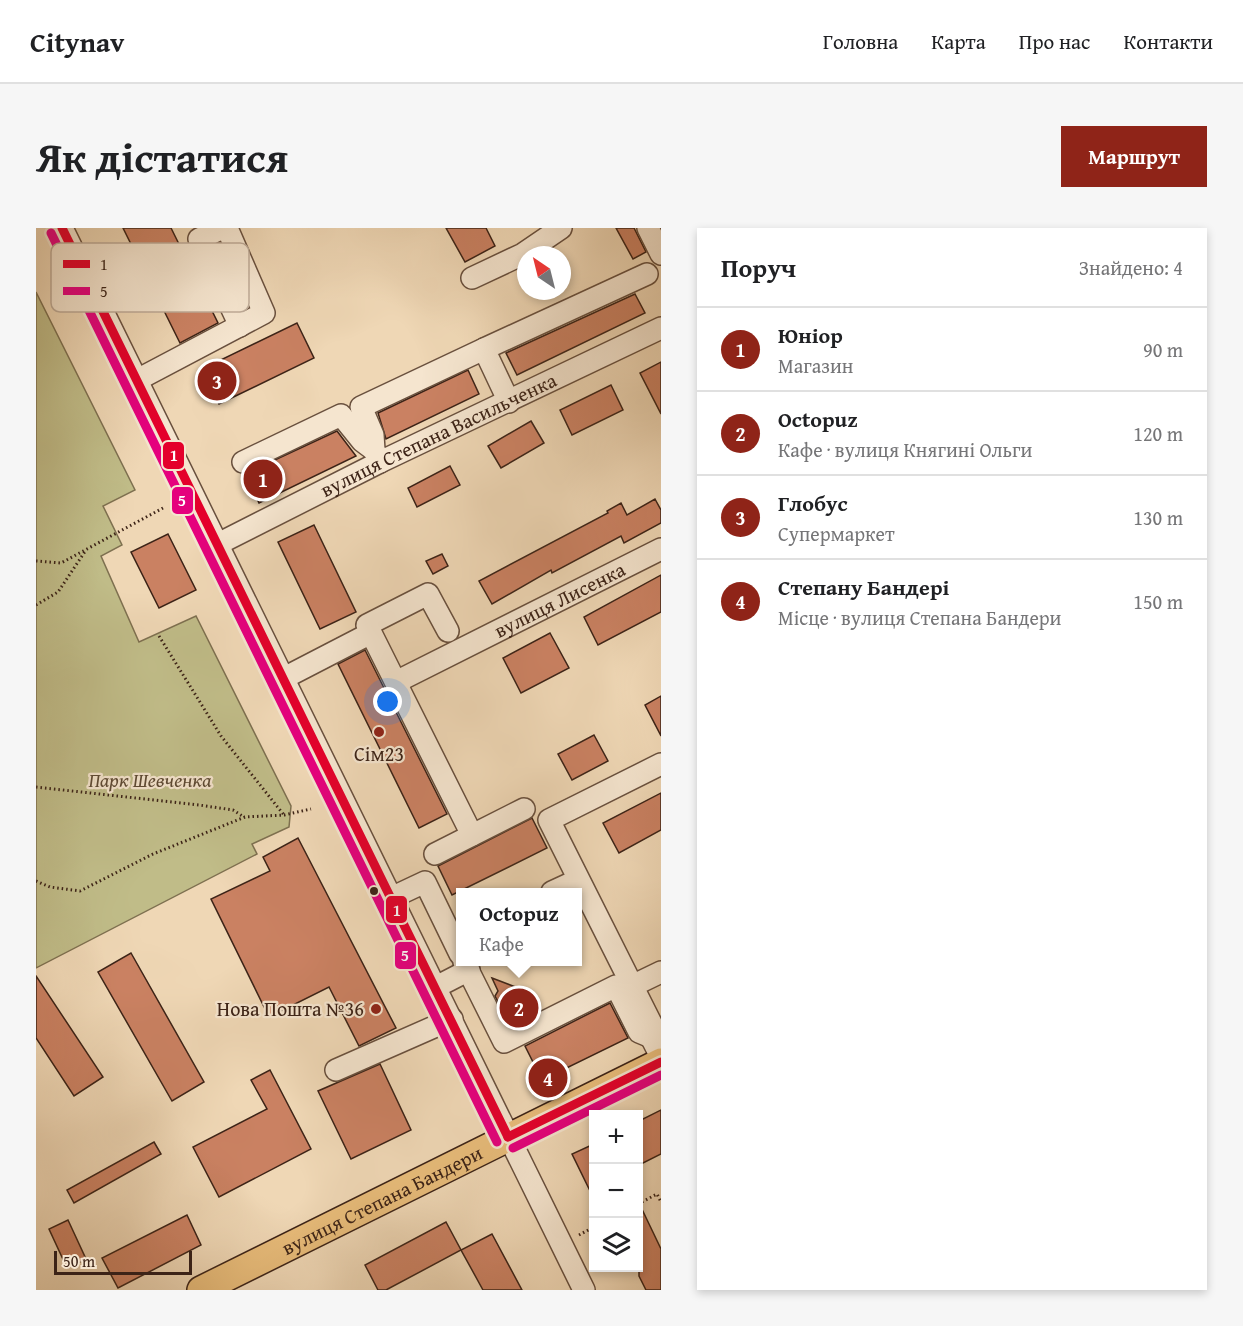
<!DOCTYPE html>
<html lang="uk">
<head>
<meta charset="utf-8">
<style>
	body { margin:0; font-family:"Gentium Book Plus",serif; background:#f6f6f6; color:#202124 }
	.controls { position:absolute; right:18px; bottom:18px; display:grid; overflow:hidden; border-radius:0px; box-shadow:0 3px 9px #0003 }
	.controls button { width:54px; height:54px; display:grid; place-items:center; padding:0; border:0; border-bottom:2px solid #e0e0e0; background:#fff; color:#202124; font:30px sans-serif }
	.compass { position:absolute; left:481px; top:18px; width:54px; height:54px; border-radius:50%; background:#fff; box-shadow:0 3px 9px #0003; rotate:325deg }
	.scale { position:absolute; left:18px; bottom:15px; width:138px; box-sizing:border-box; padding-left:6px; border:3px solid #3c2317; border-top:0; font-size:16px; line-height:21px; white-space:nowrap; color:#3c2317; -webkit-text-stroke:4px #f5e5cf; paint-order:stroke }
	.you { position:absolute; left:352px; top:474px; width:21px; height:21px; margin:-15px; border:4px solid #fff; border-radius:50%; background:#1a73e8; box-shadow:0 0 0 9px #1a73e833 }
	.badge { display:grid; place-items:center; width:39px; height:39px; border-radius:50%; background:#8f2418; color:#fff; font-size:20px; font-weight:700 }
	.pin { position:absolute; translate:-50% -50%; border:3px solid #fff; box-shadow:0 2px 6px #0006 }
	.popup { position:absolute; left:420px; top:660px; width:126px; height:78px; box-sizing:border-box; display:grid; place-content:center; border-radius:0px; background:#fff; filter:drop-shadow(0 2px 4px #0005); font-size:20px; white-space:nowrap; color:#757577 }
	.popup b { font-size:22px; color:#202124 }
	.popup::after { content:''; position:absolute; left:50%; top:100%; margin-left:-12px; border:12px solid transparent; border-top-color:#fff }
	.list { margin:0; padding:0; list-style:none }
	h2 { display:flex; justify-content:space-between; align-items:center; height:78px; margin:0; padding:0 24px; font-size:26px }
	h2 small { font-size:20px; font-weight:400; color:#757577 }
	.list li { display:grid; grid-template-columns:39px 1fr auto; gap:18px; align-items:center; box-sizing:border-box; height:84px; padding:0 24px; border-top:2px solid #e0e0e0 }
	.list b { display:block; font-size:22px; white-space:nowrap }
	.list p { margin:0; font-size:20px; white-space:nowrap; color:#757577 }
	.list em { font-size:20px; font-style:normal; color:#757577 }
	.icon { flex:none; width:33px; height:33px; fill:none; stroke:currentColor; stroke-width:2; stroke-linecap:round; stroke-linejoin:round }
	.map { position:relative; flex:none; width:625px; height:1062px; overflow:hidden; border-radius:0px }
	header { display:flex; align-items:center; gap:36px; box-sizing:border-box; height:84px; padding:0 30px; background:#fff; border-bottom:2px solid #e0e0e0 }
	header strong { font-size:28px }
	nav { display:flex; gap:33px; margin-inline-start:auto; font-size:21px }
	.intro { display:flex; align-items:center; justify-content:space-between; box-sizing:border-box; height:144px; padding:0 36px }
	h1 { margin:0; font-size:42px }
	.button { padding:15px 27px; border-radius:0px; background:#8f2418; color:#fff; font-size:21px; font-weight:700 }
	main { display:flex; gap:36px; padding:0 36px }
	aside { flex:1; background:#fff; border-radius:0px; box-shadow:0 3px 9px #0003 }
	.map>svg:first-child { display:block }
</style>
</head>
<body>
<header>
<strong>Citynav</strong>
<nav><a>Головна</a><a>Карта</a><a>Про нас</a><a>Контакти</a></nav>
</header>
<div class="intro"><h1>Як дістатися</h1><a class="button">Маршрут</a></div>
<main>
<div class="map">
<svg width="625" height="1062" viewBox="0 0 625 1062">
	<rect width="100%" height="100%" fill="#efd7b5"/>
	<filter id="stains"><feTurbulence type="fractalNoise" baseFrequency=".00333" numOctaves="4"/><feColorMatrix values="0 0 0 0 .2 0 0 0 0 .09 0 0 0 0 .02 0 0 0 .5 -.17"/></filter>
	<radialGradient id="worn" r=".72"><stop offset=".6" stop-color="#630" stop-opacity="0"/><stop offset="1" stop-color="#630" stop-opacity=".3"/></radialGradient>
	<polygon fill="#c0bc88" stroke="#7e7050" stroke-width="1.5" points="0,64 99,262 67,278 86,317 65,328 103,414 160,388 255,578 253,599 216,616 221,626 0,740"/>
	<g fill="#ca8162" stroke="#3c2317" stroke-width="1.5">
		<polygon points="87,0 135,0 182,95 144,115"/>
		<polygon points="410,0 450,0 459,18 429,34"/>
		<polygon points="580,0 598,0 610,24 597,31"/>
		<polygon points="599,66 609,85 481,147 470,125"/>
		<polygon points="261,95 278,130 183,176 166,141"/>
		<polygon points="625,134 625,186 604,145"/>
		<polygon points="432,142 443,166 350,211 342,185"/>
		<polygon points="575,157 587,182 536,207 524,182"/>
		<polygon points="495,193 508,215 465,240 452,218"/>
		<polygon points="301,203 320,228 223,275 209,246"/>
		<polygon points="414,238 424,257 381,279 372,260"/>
		<polygon points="619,271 625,282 625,295 588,315 585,308 516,345 515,342 456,376 443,353 572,285 571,283 585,275 591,287"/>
		<polygon points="278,297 320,384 284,401 242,314"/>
		<polygon points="132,306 160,362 123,380 95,324"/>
		<polygon points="406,326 412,338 397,346 390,333"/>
		<polygon points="625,347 625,384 562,417 548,389"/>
		<polygon points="514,405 533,440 485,465 467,430"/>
		<polygon points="329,422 411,586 383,600 302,436"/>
		<polygon points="625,468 625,508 609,477"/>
		<polygon points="558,507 572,533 536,552 522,526"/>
		<polygon points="625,565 625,602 583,625 567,595"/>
		<polygon points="496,590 511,620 416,667 402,638"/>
		<polygon points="262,610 360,800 323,818 293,759 233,789 175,671 234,643 227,629"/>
		<polygon points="95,725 168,854 136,873 62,744"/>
		<polygon points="0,748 67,849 38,868 0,810"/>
		<polygon points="456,750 490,763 495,774 493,787 474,797 459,768 462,763"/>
		<polygon points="574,775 592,810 506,852 489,818"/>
		<polygon points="344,836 375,902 315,931 282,863"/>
		<polygon points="234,842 275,921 183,969 157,919 231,881 215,852"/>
		<polygon points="625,882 625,926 603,937 603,893"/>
		<polygon points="118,914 125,926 38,975 31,962"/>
		<polygon points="558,916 558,971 536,926"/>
		<polygon points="603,975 625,1021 625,1062 610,1062 603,1048"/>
		<polygon points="151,987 165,1017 82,1060 66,1030"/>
		<polygon points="32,992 50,1031 31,1040 13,1001"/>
		<polygon points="410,994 425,1022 350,1062 342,1062 329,1037"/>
		<polygon points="456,1006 486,1062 447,1062 425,1022"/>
	</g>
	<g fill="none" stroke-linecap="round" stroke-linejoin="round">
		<g stroke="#69503e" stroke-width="24">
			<g id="minor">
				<polyline points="26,0 548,1062"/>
				<polyline points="187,0 163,11 204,98"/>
				<polyline points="612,0 625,26"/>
				<polyline points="436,50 487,26 525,0"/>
				<polyline points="101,152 228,85 191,0"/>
				<polyline points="473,174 448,121 611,46"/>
				<polyline points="207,234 305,187 326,213 338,222"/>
				<polyline points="344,234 338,222 337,207 325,179 448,121"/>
				<path id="s1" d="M182,316L344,234L625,100"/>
				<polyline points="335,405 331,397 392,366 412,403"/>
				<polyline points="248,450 335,405 436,607"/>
				<path id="s2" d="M360,454L625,321"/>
				<polyline points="625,536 513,592 616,797 615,809 625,829"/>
				<polyline points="399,626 488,581"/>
				<polyline points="516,664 542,652"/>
				<polyline points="355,670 389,654 424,726"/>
				<polyline points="428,734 468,814 580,758 603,804 615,809"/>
				<polyline points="596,758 625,744"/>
				<polyline points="400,759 433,742"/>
				<polyline points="300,842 416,791"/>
			</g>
		</g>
		<g stroke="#3c2317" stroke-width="30">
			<g id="major">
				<path id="s3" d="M165,1062L625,834"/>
			</g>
		</g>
		<g stroke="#3c2317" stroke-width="3" stroke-dasharray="1.5 3" stroke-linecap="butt">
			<polyline points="0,333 25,335 127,280"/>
			<polyline points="0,377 22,364 50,322"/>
			<polyline points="123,408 185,508 248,587"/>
			<polyline points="0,559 163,577 197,582 208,589"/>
			<polyline points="0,653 14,659 44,663 117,626 209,589 248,587 275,581"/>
			<polyline points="602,976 621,966 625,974"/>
			<polyline points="543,1007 558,999"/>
		</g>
		<use href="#minor" stroke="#f5e5cf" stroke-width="21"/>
		<use href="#major" stroke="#e8bc7a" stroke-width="27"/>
		<g stroke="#f5e5cf" stroke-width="14">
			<g id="bus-1">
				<polyline points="26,0 472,909"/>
				<polyline points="472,909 625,834"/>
			</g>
		</g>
		<g stroke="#f5e5cf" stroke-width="14">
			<g id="bus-2">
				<polyline points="15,5 461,914"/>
				<polyline points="477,920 625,847"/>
			</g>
		</g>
		<use href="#bus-1" stroke="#e4002b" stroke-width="9"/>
		<use href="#bus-2" stroke="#e5007d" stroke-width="9"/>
	</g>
	<g fill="#8f2418" stroke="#f5e5cf" stroke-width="2">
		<circle cx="343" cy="504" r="6"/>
		<circle cx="340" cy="781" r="6"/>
	</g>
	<circle fill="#3c2317" stroke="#f5e5cf" stroke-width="2" cx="338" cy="663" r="5"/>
	<g text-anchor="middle" stroke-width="4.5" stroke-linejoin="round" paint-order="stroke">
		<g font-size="20" fill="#3c2317" stroke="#f5e5cf">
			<text dy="7" stroke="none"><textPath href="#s1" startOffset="246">вулиця Степана Васильченка</textPath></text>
			<text dy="7" stroke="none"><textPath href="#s2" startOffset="183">вулиця Лисенка</textPath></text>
			<text dy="7" stroke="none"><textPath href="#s3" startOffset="202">вулиця Степана Бандери</textPath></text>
		</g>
		<g font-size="20" fill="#3c2317" stroke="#f5e5cf">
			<text x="343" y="533">Сім23</text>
			<text x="328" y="788" text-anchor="end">Нова Пошта №36</text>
		</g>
		<g font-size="20" font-style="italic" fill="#5d4933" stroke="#f5e5cf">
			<text x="114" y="559">Парк Шевченка</text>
		</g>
	</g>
	<rect x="15" y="15" width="198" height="69" rx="9" fill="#f5e5cf" stroke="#beab98" stroke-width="1.5"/>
	<rect x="27" y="32" width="27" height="8" fill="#e4002b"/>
	<rect x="27" y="59" width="27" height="8" fill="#e5007d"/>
	<g font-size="16" fill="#3c2317">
		<text x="64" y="42">1</text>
		<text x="64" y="69">5</text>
	</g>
	<g stroke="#f5e5cf" stroke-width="2">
		<rect x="126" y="213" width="23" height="29" rx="6" fill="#e4002b"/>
		<rect x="135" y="258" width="23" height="29" rx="6" fill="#e5007d"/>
		<rect x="349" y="667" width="23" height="29" rx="6" fill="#e4002b"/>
		<rect x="358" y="713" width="23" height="29" rx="6" fill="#e5007d"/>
	</g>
	<g font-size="16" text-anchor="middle" font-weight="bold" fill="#fff">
		<text x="138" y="233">1</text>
		<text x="146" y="278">5</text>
		<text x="361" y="688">1</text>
		<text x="369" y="733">5</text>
	</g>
	<rect width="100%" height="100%" filter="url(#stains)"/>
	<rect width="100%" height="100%" fill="url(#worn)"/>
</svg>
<div class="controls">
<button>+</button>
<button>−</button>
<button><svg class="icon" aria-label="layers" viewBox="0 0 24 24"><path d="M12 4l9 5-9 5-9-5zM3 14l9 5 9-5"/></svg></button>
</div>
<svg class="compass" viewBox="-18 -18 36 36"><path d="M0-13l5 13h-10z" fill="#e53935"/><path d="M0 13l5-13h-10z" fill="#757577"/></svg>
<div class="scale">50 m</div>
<div class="you"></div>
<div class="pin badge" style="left:227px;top:251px">1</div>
<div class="pin badge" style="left:483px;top:780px">2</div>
<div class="popup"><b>Octopuz</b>Кафе</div>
<div class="pin badge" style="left:181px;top:153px">3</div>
<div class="pin badge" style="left:512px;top:850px">4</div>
</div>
<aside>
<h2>Поруч<small>Знайдено: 4</small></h2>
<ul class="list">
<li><span class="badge">1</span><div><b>Юніор</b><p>Магазин</p></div><em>90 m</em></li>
<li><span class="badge">2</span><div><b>Octopuz</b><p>Кафе · вулиця Княгині Ольги</p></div><em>120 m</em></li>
<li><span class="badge">3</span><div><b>Глобус</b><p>Супермаркет</p></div><em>130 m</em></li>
<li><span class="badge">4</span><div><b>Степану Бандері</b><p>Місце · вулиця Степана Бандери</p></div><em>150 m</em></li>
</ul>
</aside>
</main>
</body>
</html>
